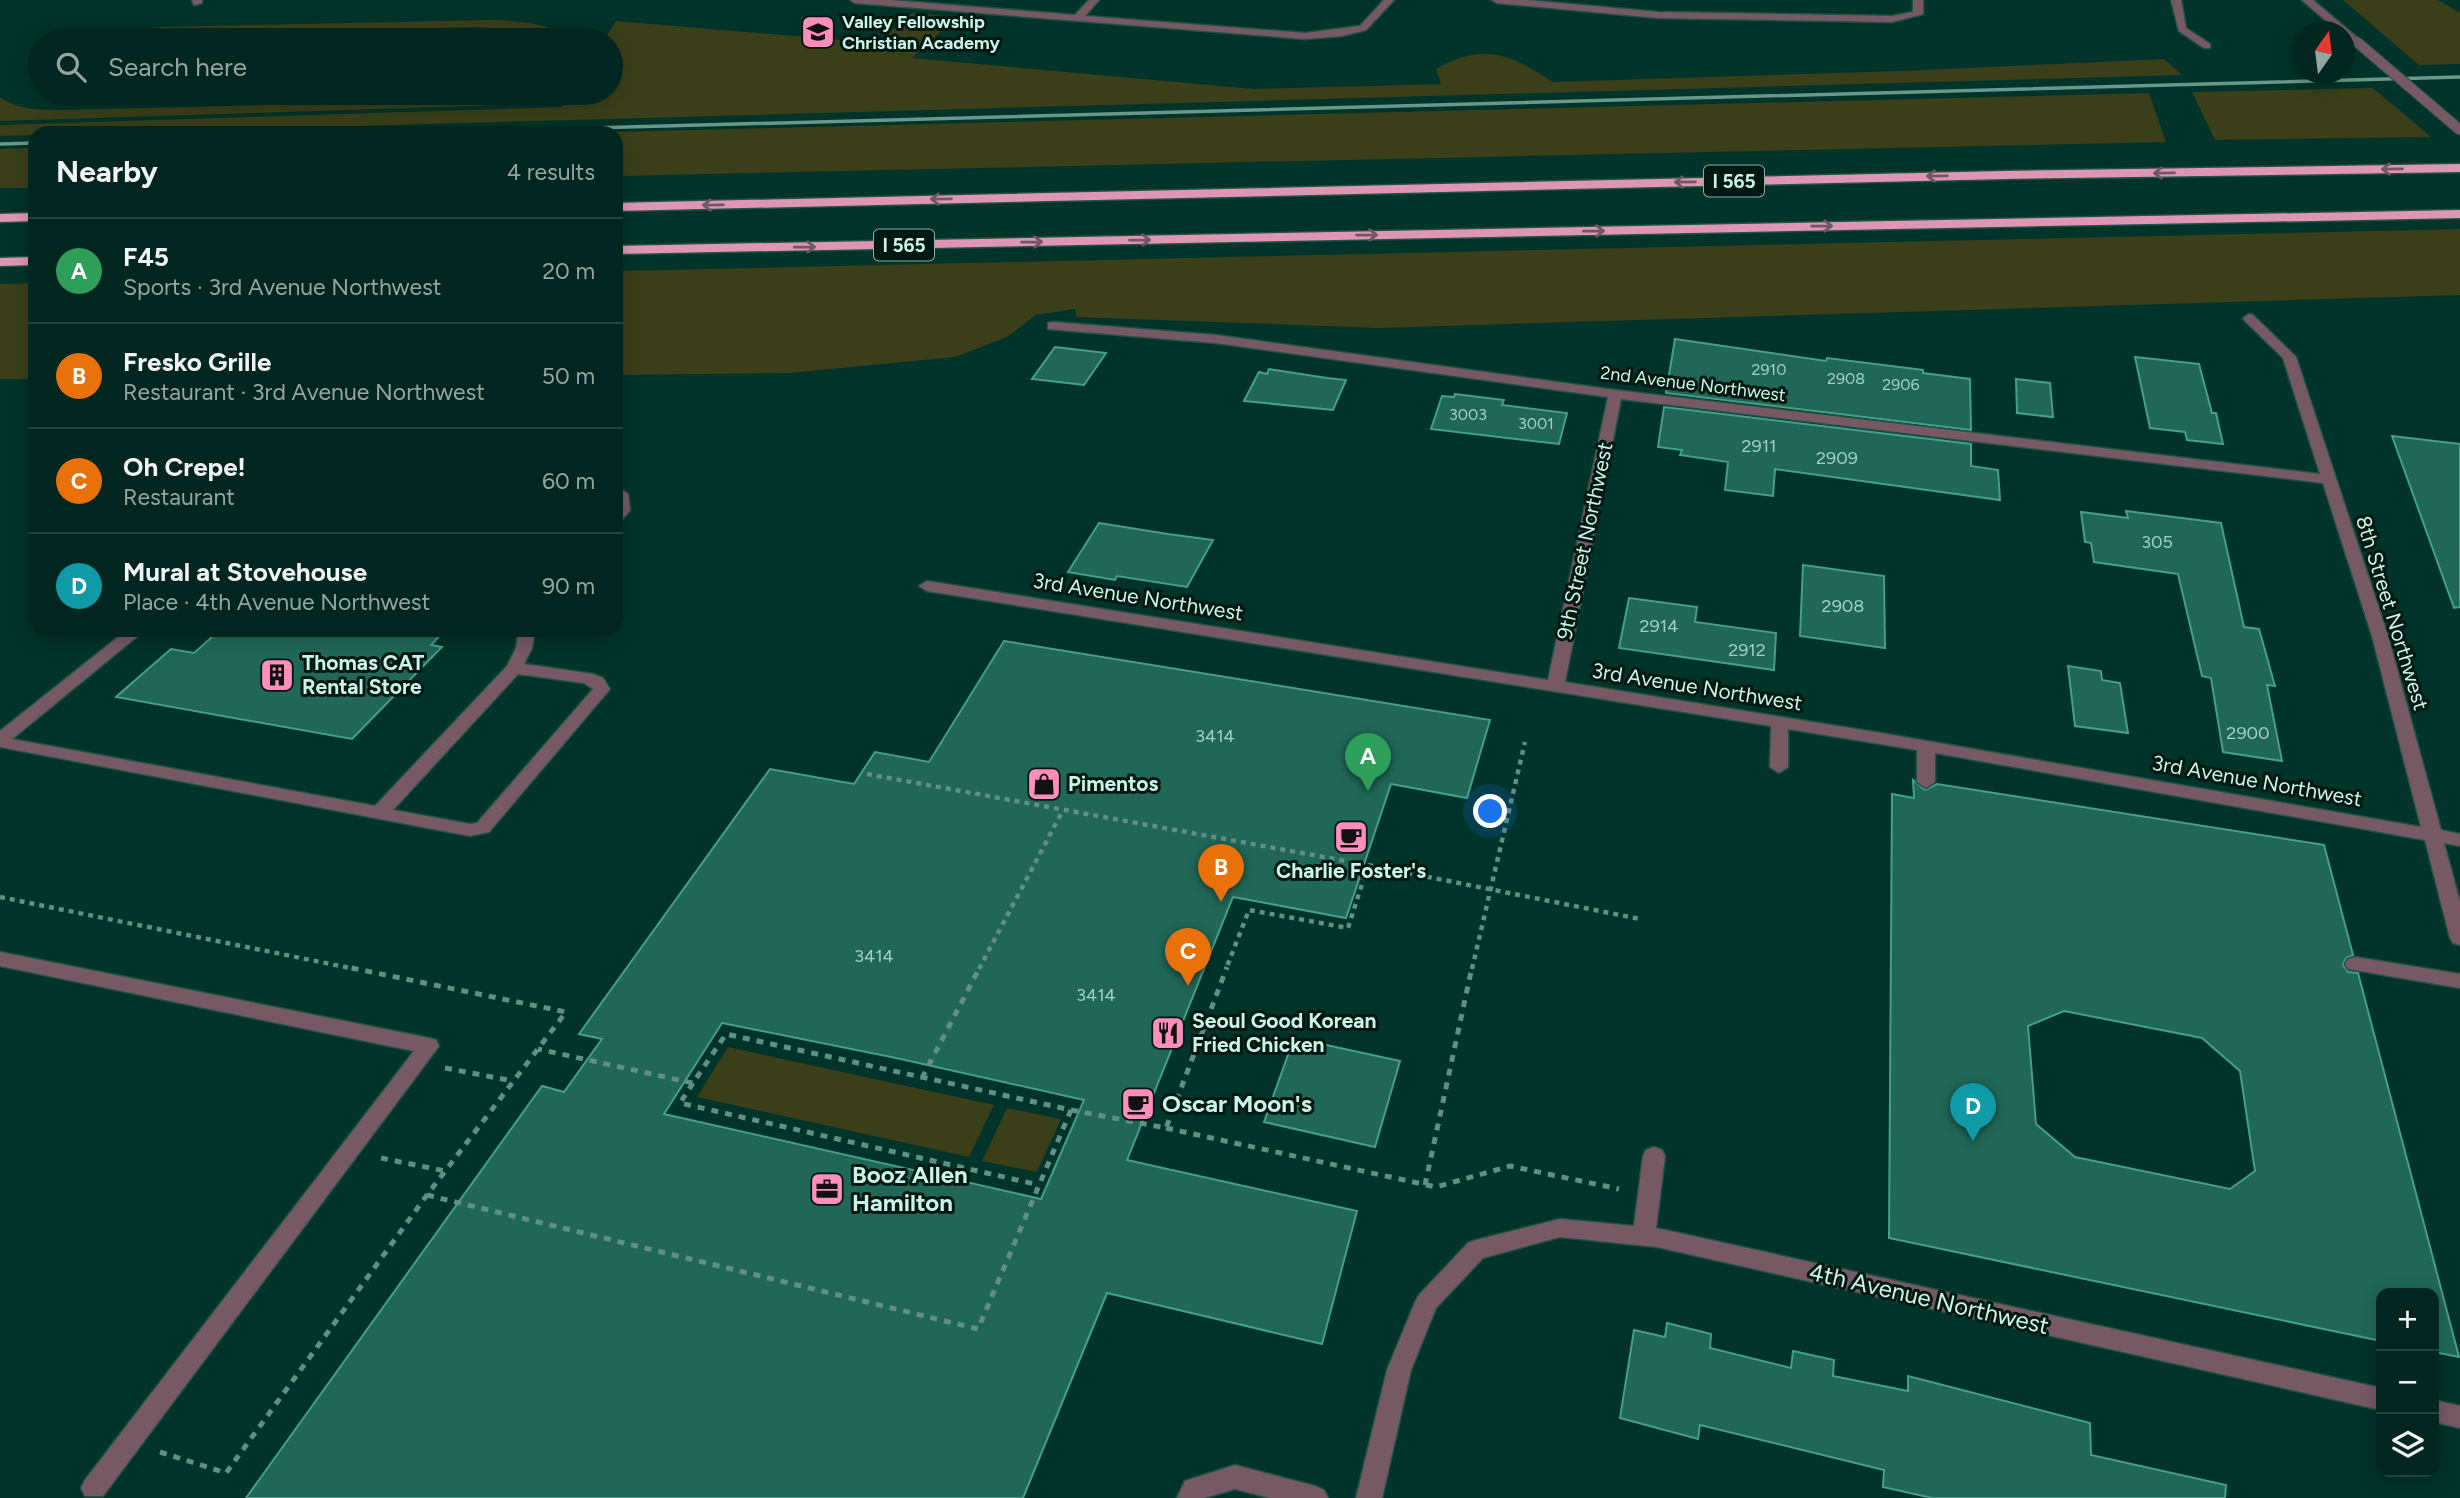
<!DOCTYPE html>
<html lang="en">
<head>
<meta charset="utf-8">
<style>
	body { margin:0; font-family:Figtree,sans-serif; background:#0e322c; color:#f1f3f6 }
	.controls { position:absolute; right:21px; bottom:21px; display:grid; overflow:hidden; border-radius:14px; box-shadow:0 4px 18px #0003 }
	.controls button { width:63px; height:63px; display:grid; place-items:center; padding:0; border:0; border-bottom:2px solid #22433d; background:#00261f; color:#f1f3f6; font:35px sans-serif }
	.compass { position:absolute; left:2292px; top:21px; width:63px; height:63px; border-radius:50%; background:#00261f; box-shadow:0 4px 18px #0003; rotate:14deg }
	.you { position:absolute; left:1491px; top:812px; width:24px; height:24px; margin:-18px; border:5px solid #fff; border-radius:50%; background:#1a73e8; box-shadow:0 0 0 10px #1a73e833 }
	.badge { display:grid; place-items:center; width:46px; height:46px; border-radius:50%; background:#ff8eba; color:#fff; font-size:23px; font-weight:700 }
	.pin { position:absolute; translate:-50% -58px; filter:drop-shadow(0 2px 4px #0008) }
	.pin::after { content:''; position:absolute; top:37px; width:24px; height:21px; background:inherit; clip-path:polygon(0 0,100% 0,50% 100%) }
	.list { margin:0; padding:0; list-style:none }
	h2 { display:flex; justify-content:space-between; align-items:center; height:91px; margin:0; padding:0 28px; font-size:30px }
	h2 small { font-size:23px; font-weight:400; color:#95a5a4 }
	.list li { display:grid; grid-template-columns:46px 1fr auto; gap:21px; align-items:center; box-sizing:border-box; height:105px; padding:0 28px; border-top:2px solid #22433d }
	.list b { display:block; font-size:26px; white-space:nowrap }
	.list p { margin:0; font-size:23px; white-space:nowrap; color:#95a5a4 }
	.list em { font-size:23px; font-style:normal; color:#95a5a4 }
	.icon { flex:none; width:38px; height:38px; fill:none; stroke:currentColor; stroke-width:2; stroke-linecap:round; stroke-linejoin:round }
	.map { position:relative; flex:none; width:2460px; height:1498px; overflow:hidden }
	.search { position:absolute; background:#00261f; box-shadow:0 4px 18px #0003; left:28px; top:28px; width:595px; height:77px; display:flex; align-items:center; gap:18px; box-sizing:border-box; padding:0 24px; border-radius:38px; color:#95a5a4; font-size:26px }
	.panel { position:absolute; background:#00261f; box-shadow:0 4px 18px #0003; left:28px; top:126px; width:595px; height:511px; border-radius:21px }
	.map>svg:first-child { display:block }
</style>
</head>
<body>
<div class="map">
<svg width="2460" height="1498" viewBox="0 0 2460 1498">
	<rect width="100%" height="100%" fill="#003329"/>
	<g fill="#3a3f1a">
		<polygon points="2343,0 2438,0 2460,13 2460,64 2419,65"/>
		<path d="M912,13L957,17L912,58L1254,89L1441,84L1436,69C1484,42 1510,54 1553,82L1900,71L2164,59L2182,75L0,136V125L561,107L571,93H611V40H604L616,21L877,43Z"/>
		<path d="M491,20C519,21 548,22 571,40H546L517,30L477,27L153,35L99,40H63L110,32L160,27Z"/>
		<polygon points="2373,88 2431,137 2215,140 2192,92"/>
		<path d="M486,93H521L502,99L539,98L537,104L0,121V97C17,110 41,110 61,110L427,101Z"/>
		<polygon points="2149,93 2166,142 616,176 616,133 572,133"/>
		<polygon points="35,148 35,188 0,188 0,149"/>
		<polygon points="2460,229 2460,295 1379,328 1076,317 1075,309 1036,315 1007,337 955,357 790,373 616,375 616,271"/>
		<polygon points="35,283 35,379 0,379 0,284"/>
		<polygon points="728,1047 994,1105 969,1157 697,1097"/>
		<polygon points="1007,1108 1061,1119 1037,1172 982,1161"/>
	</g>
	<g fill="#206758" stroke="#449f8b" stroke-width="2" fill-rule="evenodd">
		<polygon points="1675,339 1826,361 1827,358 1923,370 1923,373 1970,379 1971,430 1666,393"/>
		<polygon points="1055,347 1106,353 1084,385 1032,379"/>
		<polygon points="2135,357 2199,364 2212,413 2216,413 2223,444 2187,440 2185,432 2150,428"/>
		<polygon points="1269,369 1327,378 1346,380 1333,410 1244,401 1259,372 1267,374"/>
		<polygon points="2016,379 2050,383 2053,417 2017,413"/>
		<polygon points="1455,394 1504,400 1502,405 1567,413 1559,444 1431,429 1442,396 1454,397"/>
		<polygon points="1664,407 1971,444 1971,466 1998,470 2000,500 1775,469 1773,496 1725,490 1728,462 1680,455 1682,450 1658,447"/>
		<polygon points="2392,436 2460,444 2460,607 2454,608"/>
		<polygon points="2126,511 2221,523 2244,627 2259,629 2275,686 2267,685 2282,761 2223,752 2211,678 2202,676 2178,574 2094,562 2091,543 2085,542 2081,512 2128,518"/>
		<polygon points="1099,523 1168,534 1213,540 1187,587 1117,576 1115,580 1068,572"/>
		<polygon points="1803,565 1884,576 1885,648 1800,636"/>
		<polygon points="1629,598 1697,607 1695,622 1776,633 1774,670 1619,648"/>
		<polygon points="220,630 445,630 431,645 442,647 352,739 116,697 171,649 194,653"/>
		<path d="M1004,641L1490,720L1467,798L1391,784L1346,918L1233,897L1127,1160L1357,1211L1322,1344L1107,1293L1023,1498H246L542,1086L564,1092L602,1039L579,1034L770,769L854,784L875,752L929,762ZM722,1023L896,1058L1084,1100L1041,1199L664,1114Z"/>
		<polygon points="2068,666 2101,671 2102,680 2120,683 2128,733 2075,726"/>
		<path d="M1913,780L1925,790L1937,784L2324,845L2353,955L2346,958L2343,965L2348,972L2358,973L2459,1357L2434,1352V1293H2381V1341L1889,1238L1892,794L1914,798ZM2064,1011L2202,1038L2240,1071L2255,1171L2230,1189L2075,1157L2036,1124L2028,1026Z"/>
		<polygon points="1294,1038 1400,1061 1375,1147 1264,1122"/>
		<polygon points="1667,1323 1711,1334 1710,1348 1791,1368 1793,1351 1834,1360 1833,1376 1908,1391 1908,1376 2090,1423 2091,1455 2226,1485 2225,1498 1932,1498 1883,1487 1884,1470 1700,1425 1698,1439 1620,1418 1634,1330 1665,1337"/>
	</g>
	<g fill="none" stroke-linecap="round" stroke-linejoin="round">
		<g stroke="#205248" stroke-width="3">
			<g id="minor">
				<polygon points="192,0 202,0 202,3 194,5"/>
				<polygon points="850,0 890,0 1075,15 1089,0 1099,0 1085,16 1305,33 1360,26 1384,0 1394,0 1366,30 1342,36 1305,39 855,3"/>
				<polygon points="1492,0 1527,0 1658,12 1892,16 1913,12 1913,0 1923,0 1923,14 1892,22 1658,18 1497,3"/>
				<polygon points="2171,0 2181,0 2186,28 2210,44 2210,48 2204,48 2179,31"/>
				<polygon points="2302,0 2313,0 2360,40 2360,44 2354,44 2344,36 2344,32 2339,32"/>
				<path d="M2249,314L2253,315L2296,357L2388,636L2441,830L2460,834V846L2444,843L2460,902V945L2453,943L2450,938L2425,840L1935,753V782L1926,788L1917,782V750L1788,729V767L1779,773L1770,767L1771,726L927,591L919,586L927,581L1548,680L1608,397L1216,343L1048,329V323L1053,322L1216,335L1615,390L2320,474L2283,358L2245,321L2243,318ZM1621,399L2323,483L2372,636L2421,827L1881,733L1565,682Z"/>
				<polygon points="616,486 628,494 630,510 621,521 616,522"/>
				<path d="M127,630H145L12,739L375,806L507,666L516,648L519,630H535L532,648L524,664L593,674L603,678L610,689L489,832L470,836L0,747V731ZM518,674L584,683L593,689L477,823L470,824L393,810Z"/>
				<polygon points="0,952 429,1038 436,1040 439,1046 103,1496 85,1496 81,1488 85,1480 414,1051 0,966"/>
				<polygon points="2355,957 2460,974 2460,988 2348,969 2345,964 2348,959"/>
				<polygon points="1654,1147 1662,1150 1665,1156 1656,1228 2381,1388 2381,1410 1657,1247 1560,1237 1483,1258 1436,1308 1411,1370 1382,1498 1356,1498 1387,1370 1415,1302 1419,1295 1468,1243 1476,1240 1560,1219 1634,1226 1643,1156 1646,1150"/>
				<polygon points="2434,1400 2460,1406 2460,1428 2434,1422"/>
				<polygon points="1235,1465 1315,1486 1324,1490 1328,1498 1270,1498 1235,1489 1204,1498 1177,1498 1185,1481"/>
			</g>
		</g>
		<g stroke="#205248" stroke-width="3">
			<g id="highway">
				<polygon points="2460,164 2460,172 2005,179 616,211 616,203 2005,171"/>
				<polygon points="2460,210 2460,218 616,254 616,246"/>
				<polygon points="35,213 35,221 0,222 0,214"/>
				<polygon points="35,257 35,265 0,266 0,258"/>
			</g>
		</g>
		<g stroke="#608f84" stroke-width="4.5" stroke-dasharray="5 5" stroke-linecap="butt">
			<polyline points="867,774 1368,865 1348,928 1249,910 1226,969"/>
			<polyline points="1368,865 1640,919"/>
			<polyline points="0,897 355,969"/>
			<polyline points="979,969 1063,810"/>
			<polyline points="1472,969 1525,742"/>
		</g>
		<g stroke="#608f84" stroke-width="5" stroke-dasharray="7 7" stroke-linecap="butt">
			<polyline points="445,1068 513,1081"/>
			<polyline points="922,1078 980,967"/>
			<polyline points="693,1083 680,1103 1039,1185"/>
			<polyline points="1071,1110 1166,1128 1227,967"/>
			<polyline points="1166,1128 1436,1187 1510,1166 1619,1189"/>
			<polyline points="381,1158 445,1171"/>
			<polyline points="1425,1185 1472,967"/>
			<polyline points="427,1195 978,1329 1071,1110 726,1034 693,1083 538,1049"/>
			<polyline points="160,1452 226,1473 427,1195 566,1012 347,967"/>
		</g>
		<use href="#minor" fill="#765963" fill-rule="evenodd"/>
		<use href="#highway" fill="#df97b1" fill-rule="evenodd"/>
		<g stroke="#69978c" stroke-width="3.5">
			<polyline points="410,133 2460,77"/>
			<polyline points="0,144 35,143"/>
		</g>
		<g stroke="#205248" stroke-width="12" stroke-linecap="butt">
			<polyline id="minor-bridge" points="2357,42 2460,130"/>
		</g>
		<use href="#minor-bridge" stroke="#765963" stroke-width="10"/>
	</g>
	<defs><path id="oneway-shaft" d="M-6 0H5M1.5-3L5.5 0L1.5 3" fill="none" stroke-width="1.6" stroke-linecap="round" stroke-linejoin="round" transform="scale(1.75)"/></defs>
	<g stroke="#705862">
		<use href="#oneway-shaft" transform="translate(2392 169) rotate(179)"/>
		<use href="#oneway-shaft" transform="translate(2164 173) rotate(179)"/>
		<use href="#oneway-shaft" transform="translate(1937 176) rotate(179)"/>
		<use href="#oneway-shaft" transform="translate(1685 182) rotate(179)"/>
		<use href="#oneway-shaft" transform="translate(941 199) rotate(179)"/>
		<use href="#oneway-shaft" transform="translate(713 205) rotate(179)"/>
		<use href="#oneway-shaft" transform="translate(1822 226) rotate(-1)"/>
		<use href="#oneway-shaft" transform="translate(1594 231) rotate(-1)"/>
		<use href="#oneway-shaft" transform="translate(1367 235) rotate(-1)"/>
		<use href="#oneway-shaft" transform="translate(1140 240) rotate(-1)"/>
		<use href="#oneway-shaft" transform="translate(1032 242) rotate(-1)"/>
		<use href="#oneway-shaft" transform="translate(805 247) rotate(-1)"/>
	</g>
	<defs>
		<g id="school-square" transform="scale(1.75)"><rect x="-9" y="-9" width="18" height="18" rx="4" fill="#ff8eba" stroke="#001812"/><path d="M0-5L7-2L0 1L-7-2ZM-4 1L0 2.5L4 1V4Q0 6-4 4Z" fill="#111"/></g>
		<g id="building-square" transform="scale(1.75)"><rect x="-9" y="-9" width="18" height="18" rx="4" fill="#ff8eba" stroke="#001812"/><path d="M-4-6H4V6H1V3H-1V6H-4ZM-2.5-4.3h1.7v1.8h-1.7ZM.8-4.3h1.7v1.8H.8ZM-2.5-1h1.7V.8h-1.7ZM.8-1h1.7V.8H.8Z" fill="#111"/></g>
		<g id="shop-square" transform="scale(1.75)"><rect x="-9" y="-9" width="18" height="18" rx="4" fill="#ff8eba" stroke="#001812"/><path d="M-5-2.5h2.3a2.7 3.5 0 0 1 5.4 0H5L5.5 6h-11ZM-1.5-2.5h3a1.5 2.3 0 0 0-3 0Z" fill="#111"/></g>
		<g id="cafe-square" transform="scale(1.75)"><rect x="-9" y="-9" width="18" height="18" rx="4" fill="#ff8eba" stroke="#001812"/><path d="M-5.5-4.5H6V0H3Q3 3.5 0 3.5H-2.5Q-5.5 3.5-5.5 0ZM3-3.2v2h1.7v-2ZM-6 4.5H4V6H-6Z" fill="#111"/></g>
		<g id="restaurant-square" transform="scale(1.75)"><rect x="-9" y="-9" width="18" height="18" rx="4" fill="#ff8eba" stroke="#001812"/><path d="M-5-6h1v4h1v-4h1v4h1v-4h1v5L-1.5 .5V6h-2V.5L-5-1ZM5-6V6H3V1.5H1.5Q1.5-4 5-6Z" fill="#111"/></g>
		<g id="office-square" transform="scale(1.75)"><rect x="-9" y="-9" width="18" height="18" rx="4" fill="#ff8eba" stroke="#001812"/><path d="M-6-3h4V-5.5h4V-3h4V5H-6ZM-1-4.5V-3h2v-1.5ZM-6 0V1H6V0Z" fill="#111"/></g>
	</defs>
	<g fill-rule="evenodd">
		<use href="#school-square" x="818" y="32"/>
		<use href="#building-square" x="277" y="675"/>
		<use href="#shop-square" x="1044" y="784"/>
		<use href="#cafe-square" x="1351" y="837"/>
		<use href="#restaurant-square" x="1168" y="1033"/>
		<use href="#cafe-square" x="1138" y="1104"/>
		<use href="#office-square" x="827" y="1189"/>
	</g>
	<g text-anchor="middle" stroke-width="6" stroke-linejoin="round" paint-order="stroke">
		<g font-size="16" fill="#a0d1c4">
			<text x="1769" y="375">2910</text>
			<text x="1846" y="384">2908</text>
			<text x="1901" y="390">2906</text>
			<text x="1468" y="420">3003</text>
			<text x="1536" y="429">3001</text>
		</g>
		<g font-size="18" font-weight="bold" fill="#caf4e8" stroke="#001812" text-anchor="start">
			<text x="842" y="28">Valley Fellowship<tspan x="842" dy="21">Christian Academy</tspan></text>
		</g>
		<g font-size="18" fill="#caf4e8" stroke="#001812">
			<text transform="translate(1693 384) rotate(7)" y="6">2nd Avenue Northwest</text>
		</g>
		<g font-size="18" fill="#a0d1c4">
			<text x="1759" y="452">2911</text>
			<text x="1837" y="464">2909</text>
			<text x="2157" y="548">305</text>
			<text x="1843" y="612">2908</text>
			<text x="1659" y="632">2914</text>
			<text x="1747" y="656">2912</text>
			<text x="2248" y="739">2900</text>
			<text x="1215" y="742">3414</text>
			<text x="874" y="962">3414</text>
			<text x="1096" y="1001">3414</text>
		</g>
		<g fill="#001812" stroke="#8db2a8" stroke-width="2">
			<rect x="1704" y="165.5" width="60" height="31" rx="5"/>
			<rect x="874" y="229.5" width="60" height="31" rx="5"/>
		</g>
		<g font-size="19" font-weight="bold" fill="#caf4e8">
			<text x="1734" y="188">I 565</text>
			<text x="904" y="252">I 565</text>
		</g>
		<g font-size="21" fill="#caf4e8" stroke="#001812">
			<text transform="translate(1585 541) rotate(-78)" y="7">9th Street Northwest</text>
			<text transform="translate(1138 597) rotate(9)" y="7">3rd Avenue Northwest</text>
			<text transform="translate(2392 613) rotate(73)" y="7">8th Street Northwest</text>
			<text transform="translate(1697 687) rotate(9)" y="7">3rd Avenue Northwest</text>
			<text transform="translate(2257 781) rotate(10)" y="7">3rd Avenue Northwest</text>
		</g>
		<g font-size="21" font-weight="bold" fill="#caf4e8" stroke="#001812" text-anchor="start">
			<text x="302" y="670">Thomas CAT<tspan x="302" dy="24">Rental Store</tspan></text>
			<text x="1068" y="791">Pimentos</text>
			<text x="1351" y="878" text-anchor="middle">Charlie Foster's</text>
			<text x="1192" y="1028">Seoul Good Korean<tspan x="1192" dy="24">Fried Chicken</tspan></text>
		</g>
		<g font-size="24" font-weight="bold" fill="#caf4e8" stroke="#001812" text-anchor="start">
			<text x="1162" y="1112">Oscar Moon's</text>
			<text x="852" y="1183">Booz Allen<tspan x="852" dy="28">Hamilton</tspan></text>
		</g>
		<g font-size="24" fill="#caf4e8" stroke="#001812">
			<text transform="translate(1929 1299) rotate(13)" y="8">4th Avenue Northwest</text>
		</g>
	</g>
</svg>
<div class="controls">
<button>+</button>
<button>−</button>
<button><svg class="icon" aria-label="layers" viewBox="0 0 24 24"><path d="M12 4l9 5-9 5-9-5zM3 14l9 5 9-5"/></svg></button>
</div>
<svg class="compass" viewBox="-18 -18 36 36"><path d="M0-13l5 13h-10z" fill="#e53935"/><path d="M0 13l5-13h-10z" fill="#95a5a4"/></svg>
<div class="you"></div>
<div class="pin badge" style="left:1368px;top:791px;background:#2e9e5b">A</div>
<div class="pin badge" style="left:1221px;top:902px;background:#e8710a">B</div>
<div class="pin badge" style="left:1188px;top:986px;background:#e8710a">C</div>
<div class="pin badge" style="left:1973px;top:1141px;background:#0f9aa8">D</div>
<div class="search"><svg class="icon" aria-label="search" viewBox="0 0 24 24"><circle cx="10" cy="10" r="6"/><path d="M15 15l6 6"/></svg>Search here</div>
<section class="panel">
<h2>Nearby<small>4 results</small></h2>
<ul class="list">
<li><span class="badge" style="background:#2e9e5b">A</span><div><b>F45</b><p>Sports · 3rd Avenue Northwest</p></div><em>20 m</em></li>
<li><span class="badge" style="background:#e8710a">B</span><div><b>Fresko Grille</b><p>Restaurant · 3rd Avenue Northwest</p></div><em>50 m</em></li>
<li><span class="badge" style="background:#e8710a">C</span><div><b>Oh Crepe!</b><p>Restaurant</p></div><em>60 m</em></li>
<li><span class="badge" style="background:#0f9aa8">D</span><div><b>Mural at Stovehouse</b><p>Place · 4th Avenue Northwest</p></div><em>90 m</em></li>
</ul>
</section>
</div>
</body>
</html>
